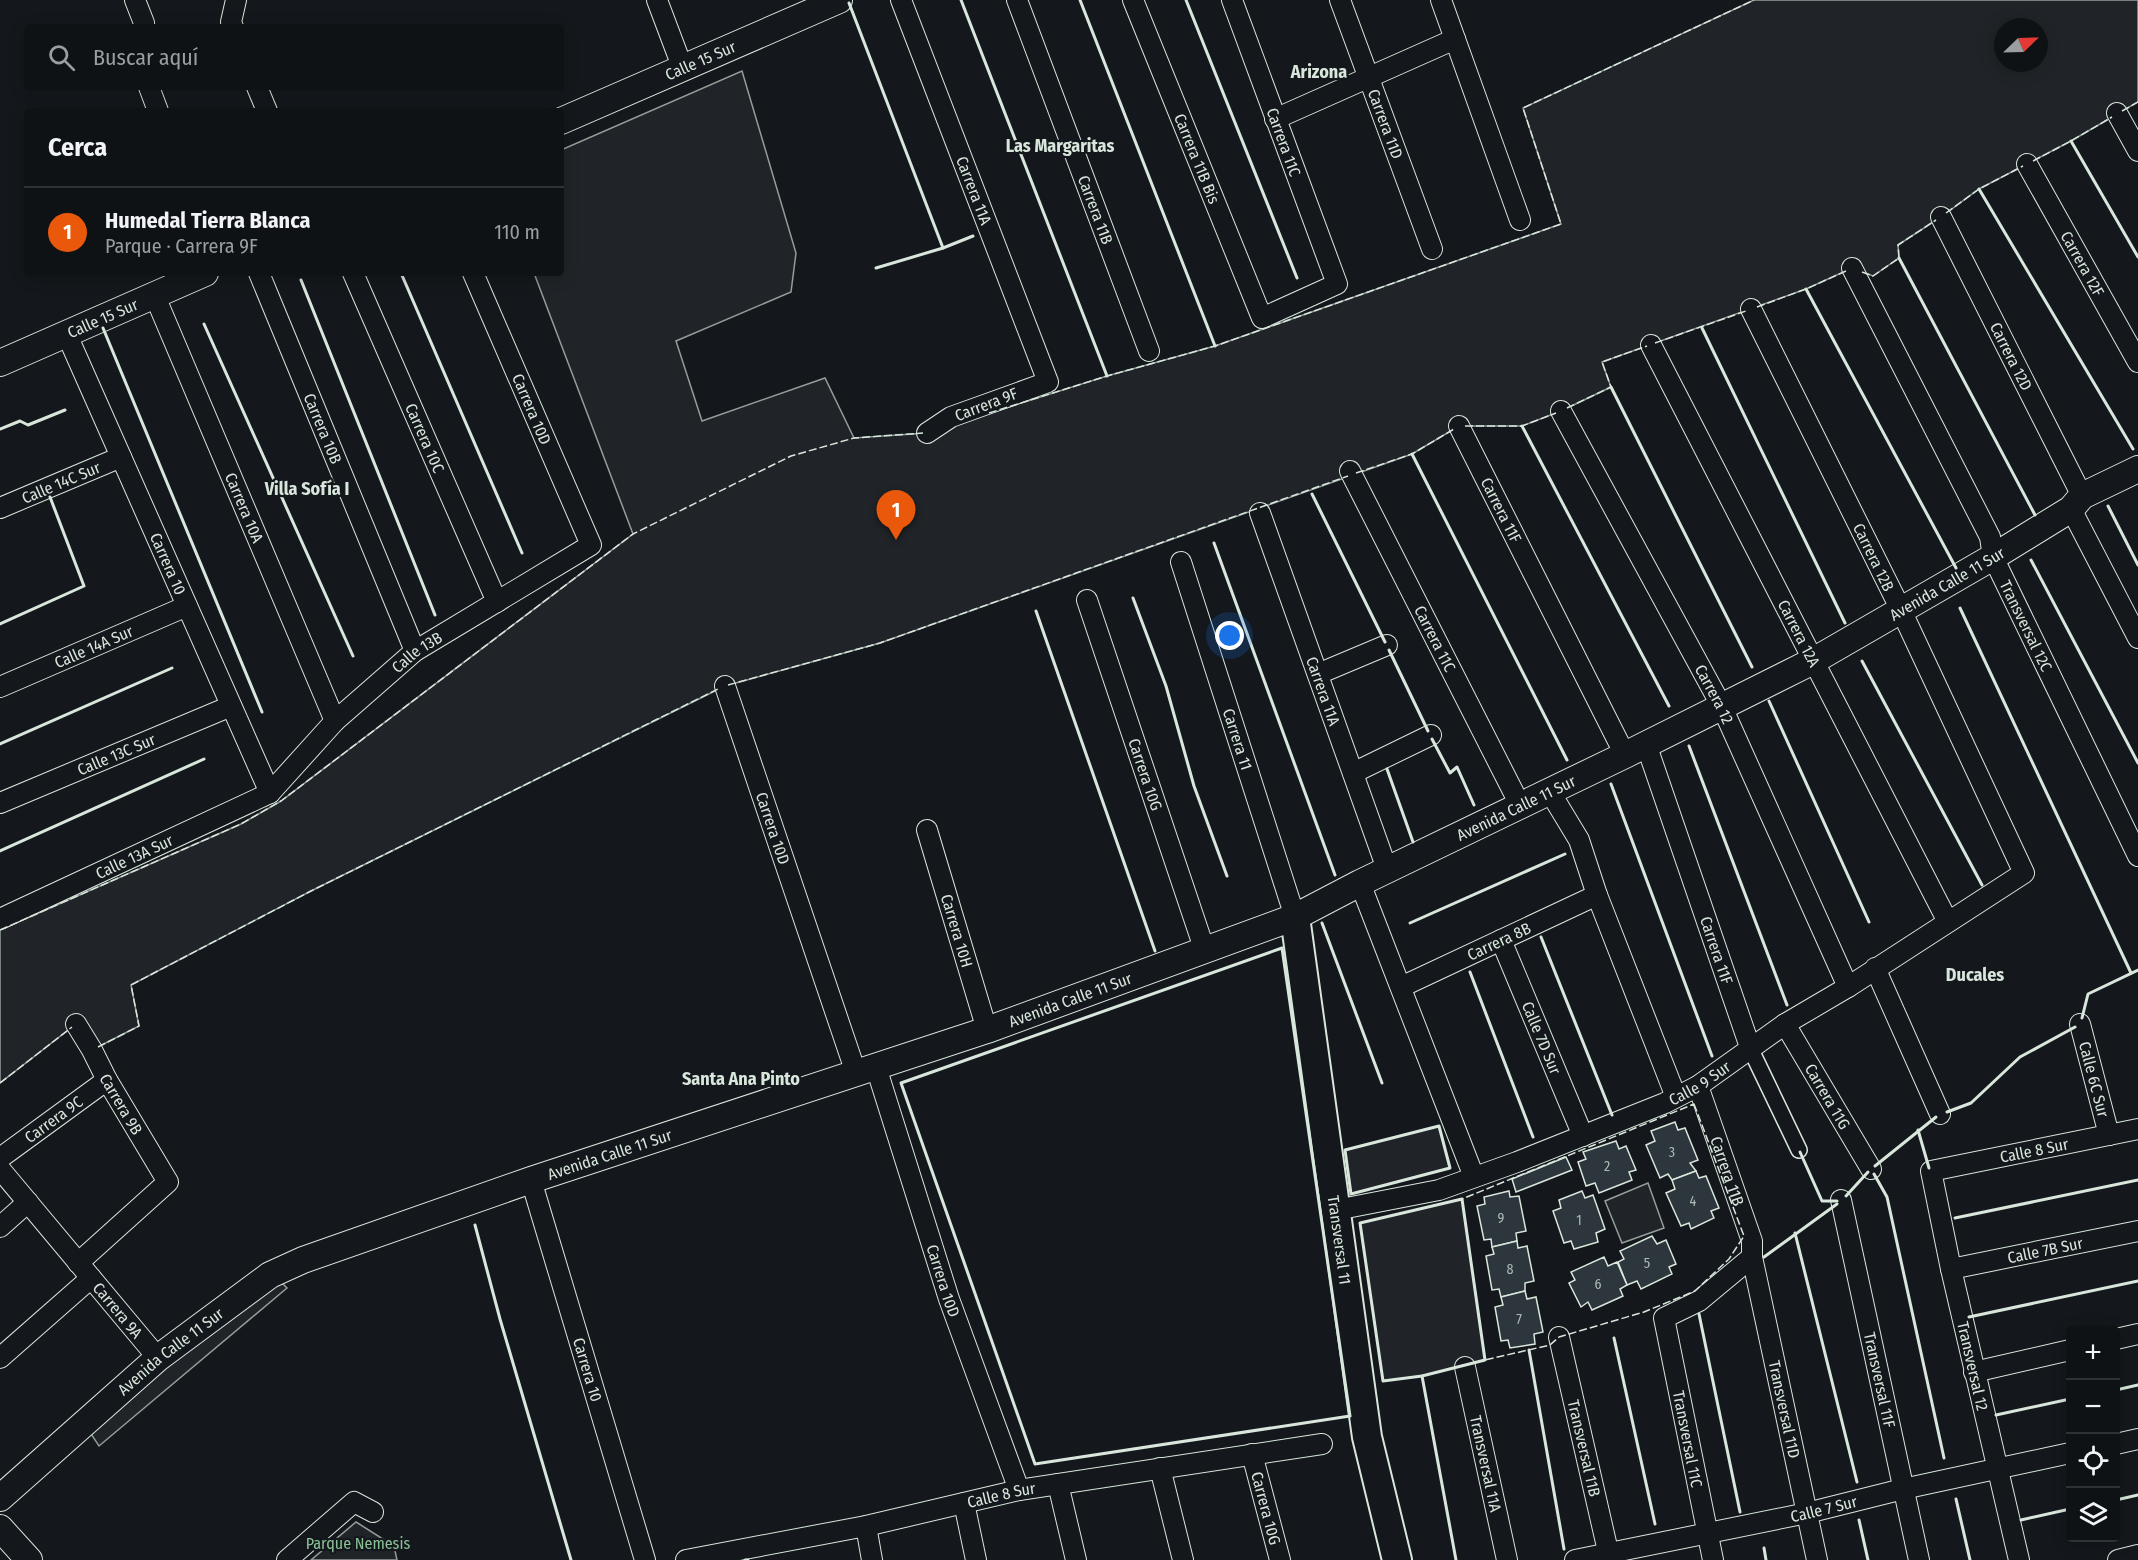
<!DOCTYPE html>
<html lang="es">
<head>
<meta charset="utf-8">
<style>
	body { margin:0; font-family:"Fira Sans Condensed",sans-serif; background:#181b1e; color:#f1f3f6 }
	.controls { position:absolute; right:18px; bottom:18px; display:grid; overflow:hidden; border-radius:6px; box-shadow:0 3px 15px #0003 }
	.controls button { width:54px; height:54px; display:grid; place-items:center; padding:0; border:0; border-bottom:2px solid #2f3234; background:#0f1215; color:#f1f3f6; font:30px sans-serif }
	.compass { position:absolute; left:1994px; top:18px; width:54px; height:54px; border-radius:50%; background:#0f1215; box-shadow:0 3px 15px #0003; rotate:67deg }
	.you { position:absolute; left:1230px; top:636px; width:21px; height:21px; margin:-15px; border:4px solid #fff; border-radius:50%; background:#1a73e8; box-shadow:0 0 0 9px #1a73e833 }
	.badge { display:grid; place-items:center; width:39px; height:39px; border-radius:50%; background:#ea580c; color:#fff; font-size:20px; font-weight:700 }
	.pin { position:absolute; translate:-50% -50px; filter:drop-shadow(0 2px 3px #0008) }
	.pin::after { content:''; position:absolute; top:32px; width:21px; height:18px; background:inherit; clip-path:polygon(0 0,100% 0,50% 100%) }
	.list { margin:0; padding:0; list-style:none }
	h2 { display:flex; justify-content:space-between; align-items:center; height:78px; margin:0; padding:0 24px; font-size:26px }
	h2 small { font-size:20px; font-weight:400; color:#9b9ea0 }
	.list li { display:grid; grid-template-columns:39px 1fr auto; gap:18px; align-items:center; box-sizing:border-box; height:90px; padding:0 24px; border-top:2px solid #2f3234 }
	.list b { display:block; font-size:22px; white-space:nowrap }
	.list p { margin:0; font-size:20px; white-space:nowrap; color:#9b9ea0 }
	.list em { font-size:20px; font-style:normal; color:#9b9ea0 }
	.icon { flex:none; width:33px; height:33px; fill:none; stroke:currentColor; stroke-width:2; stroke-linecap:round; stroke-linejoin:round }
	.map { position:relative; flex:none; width:2138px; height:1560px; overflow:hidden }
	.search { position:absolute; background:#0f1215; box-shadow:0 3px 15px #0003; left:24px; top:24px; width:540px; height:66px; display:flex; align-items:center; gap:15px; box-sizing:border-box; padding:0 21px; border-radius:6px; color:#9b9ea0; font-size:22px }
	.panel { position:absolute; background:#0f1215; box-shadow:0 3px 15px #0003; left:24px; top:108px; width:540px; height:168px; border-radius:6px }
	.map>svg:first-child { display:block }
</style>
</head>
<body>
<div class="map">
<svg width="2138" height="1560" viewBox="0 0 2138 1560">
	<rect width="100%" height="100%" fill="#14181c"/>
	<g fill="#202428" stroke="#939e99" stroke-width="1.5" fill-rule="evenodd">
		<path d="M1754,0H2138V102L2071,141L1979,189L1941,217L1898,245L1899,258L1873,276L1852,268L1806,289L1602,362L1611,387L1561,411L1522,426H1459L1412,454L880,643L725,686L311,891L131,985L139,1026L92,1050L76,1024L0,1083V930L241,824L281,801L633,534L534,273H561V150L742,71L796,253L791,292L676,341L702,421L825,378L854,438L927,433L1107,376L1215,346L1561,224L1523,108ZM2003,27H2039V63H2003Z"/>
		<polygon points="1439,1126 1450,1168 1351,1194 1345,1150"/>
		<polygon points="1648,1183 1664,1228 1622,1243 1605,1201"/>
		<polygon points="1462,1199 1485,1360 1422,1376 1383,1381 1360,1223"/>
		<polygon points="279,1280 287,1288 99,1446 91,1434 171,1364"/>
		<polygon points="356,1522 394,1546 397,1560 311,1560"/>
	</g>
	<g fill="#2c363c" stroke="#d8e6dc" stroke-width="1.5">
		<polygon points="1675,1122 1678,1130 1685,1128 1698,1160 1690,1163 1696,1171 1672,1180 1668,1174 1660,1178 1646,1145 1655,1141 1651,1131"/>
		<polygon points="1616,1141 1619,1149 1626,1146 1636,1170 1629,1172 1632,1180 1599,1193 1595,1183 1586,1186 1578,1162 1586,1159 1583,1152"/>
		<polygon points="1566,1157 1572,1170 1516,1192 1512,1179"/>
		<polygon points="1696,1171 1699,1178 1706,1176 1719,1208 1711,1211 1714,1218 1691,1229 1689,1223 1681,1226 1666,1193 1675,1189 1672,1180"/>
		<polygon points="1509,1191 1510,1197 1519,1196 1526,1231 1516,1233 1517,1241 1492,1247 1491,1239 1484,1240 1477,1206 1485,1204 1484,1197"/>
		<polygon points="1582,1191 1585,1198 1593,1195 1605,1229 1596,1233 1598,1242 1574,1249 1571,1241 1564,1243 1553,1211 1561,1208 1559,1200"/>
		<polygon points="1652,1236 1657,1244 1666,1240 1676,1264 1669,1267 1672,1274 1641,1289 1637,1281 1627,1285 1618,1262 1624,1259 1620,1251"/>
		<polygon points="1517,1241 1518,1248 1527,1246 1534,1281 1525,1283 1525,1291 1501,1297 1499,1289 1492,1290 1486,1256 1494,1254 1492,1247"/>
		<polygon points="1604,1257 1608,1266 1617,1262 1627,1285 1620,1289 1623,1296 1592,1310 1588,1302 1581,1307 1569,1283 1575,1280 1571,1272"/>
		<polygon points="1525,1291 1527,1299 1536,1297 1543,1332 1534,1334 1535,1344 1510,1348 1508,1340 1501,1341 1495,1307 1503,1305 1501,1297"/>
	</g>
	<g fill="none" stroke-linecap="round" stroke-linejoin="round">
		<g stroke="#d8e6dc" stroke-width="18">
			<polyline id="pedestrian" points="1751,1050 1799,1150"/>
		</g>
		<g stroke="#d8e6dc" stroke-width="22">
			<g id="minor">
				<polyline points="135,0 144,23"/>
				<polyline points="657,0 683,69"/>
				<path id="s1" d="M901,0L1048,382L951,417L927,433"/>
				<path id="s2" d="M1017,0L1149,351"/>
				<path id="s3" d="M1133,0L1262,318L1337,284L1232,0"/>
				<path id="s4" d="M1340,0L1432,249"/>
				<polyline points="1441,0 1520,220"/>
				<polyline points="233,27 231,22 236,0"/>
				<polyline points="149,87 158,111"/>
				<polyline points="257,87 267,111"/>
				<polyline points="2117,113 2138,151"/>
				<polyline points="1275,119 1455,39"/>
				<path id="s5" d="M2027,164L2138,362"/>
				<path id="s6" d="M1941,217L2082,496"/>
				<path id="s7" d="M1852,268L1990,537L1993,557L2138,856"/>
				<path id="s8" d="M259,273L415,651"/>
				<path id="s9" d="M353,273L497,602"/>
				<path id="s10" d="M154,294L335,721"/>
				<path id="s11" d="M67,335L270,793"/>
				<path id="s12" d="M1651,345L1948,922"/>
				<path id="s13" d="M1561,411L1722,707L1848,987"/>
				<path id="s14" d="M1459,426L1625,755"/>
				<path id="s15" d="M1350,471L1520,805"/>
				<path id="s16" d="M0,508L121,457"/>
				<polyline points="2071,509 2138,638"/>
				<path id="s17" d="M1260,513L1387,869"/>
				<path id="s18" d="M1181,562L1295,917"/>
				<path id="s19" d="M1087,600L1205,951"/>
				<polyline points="1318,674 1387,645"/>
				<path id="s20" d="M725,686L856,1073"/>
				<path id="s21" d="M0,687L187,606"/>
				<path id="s22" d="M1646,744L1751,1050"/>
				<polyline points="1353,773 1431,735"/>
				<polyline points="1550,792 1579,840 1597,895 1676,1097"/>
				<path id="s23" d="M0,803L231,706"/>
				<path id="s24" d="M927,830L987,1030"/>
				<polyline points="1360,883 1474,1177"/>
				<path id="s25" d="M0,919L270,793L335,721L415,651L591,545L473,273"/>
				<path id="s26" d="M1501,940L1583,1136"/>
				<polyline points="1875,968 1940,1114"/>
				<path id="s27" d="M1401,987L1597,895"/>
				<path id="s28" d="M76,1024L92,1050L107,1080L168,1182L78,1263"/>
				<path id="s29" d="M1785,1024L1871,1169"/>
				<path id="s30" d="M2080,1024L2109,1135"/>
				<path id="s31" d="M876,1067L949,1299L1019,1490"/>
				<path id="s32" d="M1698,1086L1752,1241V1257L1817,1560"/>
				<path id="s33" d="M0,1158L107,1080"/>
				<path id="s34" d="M0,1169L158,1358"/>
				<path id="s35" d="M531,1180L645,1560"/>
				<path id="s36" d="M1841,1200L1919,1560"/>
				<path id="s37" d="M1336,1210L1439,1190L1517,1162L1665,1103L1698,1086L1785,1024L1848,987L2024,873L1901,610L1751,309"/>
				<polyline points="0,1227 28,1202"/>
				<path id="s38" d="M1951,1269L2138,1231"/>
				<path id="s39" d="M1559,1337L1610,1560"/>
				<polyline points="2116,1339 2138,1334"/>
				<polyline points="0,1358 91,1278"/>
				<path id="s40" d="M1465,1367L1507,1560"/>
				<polyline points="1974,1372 2070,1350"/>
				<polyline points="2116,1444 2138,1439"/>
				<path id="s41" d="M1252,1454L1280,1560"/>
				<polyline points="1160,1468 1183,1560"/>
				<polyline points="1058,1484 1076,1560"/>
				<polyline points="964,1503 976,1560"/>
				<polyline points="866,1526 872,1560"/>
				<polyline points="287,1560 354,1502 373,1512"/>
				<path id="s42" d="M686,1560L866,1526L1019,1490L1322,1444"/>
				<path id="s43" d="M1575,1560L1807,1513L1903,1489L2070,1453"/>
				<polyline points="1713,1560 1664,1318 1699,1301 1752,1257"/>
				<path id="s44" d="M2019,1560L1951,1269L1931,1171L2138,1129"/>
				<polyline points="2118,1560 2138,1555"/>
			</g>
		</g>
		<g stroke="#d8e6dc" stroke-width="28">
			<g id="tertiary">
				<path id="s45" d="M561,121L839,0"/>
				<path id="s46" d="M0,363L205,273"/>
				<path id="s47" d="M0,1498L158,1358L270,1275L303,1260L531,1180L987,1030L1295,917L1360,883L1625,755L1813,661L1993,557L2071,509L2082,496L2138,469"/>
				<polyline points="0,1528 29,1560"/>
			</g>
		</g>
		<g stroke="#d8e6dc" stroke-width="32">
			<g id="secondary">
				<path id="s48" d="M1295,917L1367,1437L1397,1560"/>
			</g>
		</g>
		<use href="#pedestrian" stroke="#14181c" stroke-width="15"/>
		<use href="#minor" stroke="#14181c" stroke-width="20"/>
		<use href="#tertiary" stroke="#14181c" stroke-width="26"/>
		<use href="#secondary" stroke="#14181c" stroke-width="28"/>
		<g stroke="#d8e6dc" stroke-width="1.5" stroke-dasharray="8 3" stroke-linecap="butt">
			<polyline points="2122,111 2138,102"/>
			<polyline points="2033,161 2071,141 2112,117"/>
			<polyline points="1946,213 1979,189 2023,166"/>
			<polyline points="1862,272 1873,276 1899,258 1898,245 1936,220"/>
			<polyline points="1757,307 1806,289 1846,271"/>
			<polyline points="1655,343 1746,311"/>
			<polyline points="1567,408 1611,387 1602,362 1647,346"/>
			<polyline points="989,413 1107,376 1215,346 1561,224 1523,108 1754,0"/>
			<polyline points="1465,426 1522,426 1556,413"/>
			<polyline points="1356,473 1412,454 1454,429"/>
			<polyline points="728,685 880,643 1348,476"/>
			<polyline points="0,930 241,824 281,801 633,534 791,456 854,438 923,433"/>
			<polyline points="98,1047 139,1026 131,985 311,891 720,688"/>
			<polyline points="0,1083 72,1027"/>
			<polygon points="1694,1104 1744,1236 1729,1259 1695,1291 1644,1312 1559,1337 1550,1345 1485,1360 1462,1199"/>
		</g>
		<g stroke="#d8e6dc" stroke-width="3">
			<polyline points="961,0 1107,376"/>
			<polyline points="1080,0 1215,346"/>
			<polyline points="1186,0 1297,278"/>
			<polyline points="849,3 943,248"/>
			<polyline points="2071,141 2138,257"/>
			<polyline points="1979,189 2133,449"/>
			<polyline points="1899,258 2035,515"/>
			<polyline points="876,268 943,248 973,236"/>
			<polyline points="401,273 522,553"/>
			<polyline points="301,280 435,615"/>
			<polyline points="1806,289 1956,568"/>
			<polyline points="204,324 353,656"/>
			<polyline points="103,328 262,712"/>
			<polyline points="1702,328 1845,623"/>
			<polyline points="1611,387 1752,667"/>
			<polyline points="1522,426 1669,706"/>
			<polyline points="0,429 20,421 28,425 65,410"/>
			<polyline points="1412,454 1567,760"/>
			<polyline points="1312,494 1385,642"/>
			<polyline points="2108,506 2138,565"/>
			<polyline points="1214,543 1335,875"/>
			<polyline points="2031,560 2138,763"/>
			<polyline points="1133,598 1166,686 1194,786 1227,876"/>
			<polyline points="1960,608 2131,973"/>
			<polyline points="1036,611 1155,951"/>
			<polyline points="0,624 84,586 50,497"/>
			<polyline points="1389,650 1428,731"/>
			<polyline points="1862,661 1982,885"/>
			<polyline points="1769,701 1869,922"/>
			<polyline points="1432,739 1450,773 1457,767 1474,805"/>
			<polyline points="0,744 172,668"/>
			<polyline points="1689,746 1787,1005"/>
			<polyline points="1387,769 1413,842"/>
			<polyline points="1611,784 1712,1056"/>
			<polyline points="0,851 204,759"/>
			<polyline points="1322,923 1382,1083"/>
			<polyline points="1410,923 1565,854"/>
			<polyline points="1541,937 1612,1115"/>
			<polygon points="1282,948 1350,1416 1035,1464 901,1083"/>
			<polyline points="1470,972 1533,1137"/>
			<polyline points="2082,1018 2088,994 2138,970"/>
			<polyline points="1947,1112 1971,1103 2020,1057 2075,1027"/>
			<polygon points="1439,1126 1450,1168 1351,1194 1345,1150"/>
			<polyline points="1918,1130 1929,1168"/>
			<polyline points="1800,1152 1822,1201 1837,1201"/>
			<polyline points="1875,1166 1936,1117"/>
			<polyline points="1874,1174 1887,1197 1944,1458"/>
			<polyline points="1846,1196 1868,1172"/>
			<polygon points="1462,1199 1485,1360 1422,1376 1383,1381 1360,1223"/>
			<polyline points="1955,1218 2138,1180"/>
			<polyline points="475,1225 500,1319 571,1560"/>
			<polyline points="1795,1233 1857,1482"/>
			<polyline points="1764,1257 1837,1204"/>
			<polyline points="1699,1314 1740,1512"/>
			<polyline points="1969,1317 2138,1281"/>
			<polyline points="1614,1338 1655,1524"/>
			<polyline points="1529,1350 1564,1549"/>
			<polyline points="1422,1376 1456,1560"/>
			<polyline points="2116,1390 2138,1385"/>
			<polyline points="1996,1415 2070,1399"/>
			<polyline points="1956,1499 1970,1560"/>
			<polyline points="2116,1500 2138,1495"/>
			<polyline points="1859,1520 1868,1560"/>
			<polyline points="2021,1520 2070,1509"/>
			<polyline points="1764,1548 1766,1560"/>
			<polyline points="745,1560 748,1560"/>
		</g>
	</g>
	<g text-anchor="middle" stroke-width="4.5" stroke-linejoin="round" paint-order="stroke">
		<g font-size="14" fill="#adbab4">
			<text x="1672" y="1157">3</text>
			<text x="1607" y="1171">2</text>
			<text x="1693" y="1206">4</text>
			<text x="1501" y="1223">9</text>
			<text x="1579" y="1225">1</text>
			<text x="1647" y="1268">5</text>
			<text x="1510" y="1274">8</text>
			<text x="1598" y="1289">6</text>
			<text x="1519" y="1324">7</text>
		</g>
		<g font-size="16" fill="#d8e6dc" stroke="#14181c">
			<text dy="6" stroke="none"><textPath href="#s45" startOffset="152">Calle 15 Sur</textPath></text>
			<text dy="6" stroke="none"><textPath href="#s4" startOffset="132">Carrera 11D</textPath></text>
			<text transform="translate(1284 142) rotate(70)" y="6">Carrera 11C</text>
			<text dy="6" stroke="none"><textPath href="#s3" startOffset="171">Carrera 11B Bis</textPath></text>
			<text dy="6" stroke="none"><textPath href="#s1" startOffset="204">Carrera 11A</textPath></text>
			<text dy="6" stroke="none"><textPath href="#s2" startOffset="224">Carrera 11B</textPath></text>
			<text dy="6" stroke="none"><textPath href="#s5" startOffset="114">Carrera 12F</textPath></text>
			<text dy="6" stroke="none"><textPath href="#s46" startOffset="112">Calle 15 Sur</textPath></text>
			<text dy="6" stroke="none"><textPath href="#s6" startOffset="156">Carrera 12D</textPath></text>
			<text transform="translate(986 404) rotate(-21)" y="6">Carrera 9F</text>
			<text transform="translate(532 409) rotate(67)" y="6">Carrera 10D</text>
			<text dy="6" stroke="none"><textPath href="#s8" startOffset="168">Carrera 10B</textPath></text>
			<text dy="6" stroke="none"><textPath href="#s9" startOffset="180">Carrera 10C</textPath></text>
			<text dy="6" stroke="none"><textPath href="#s16" startOffset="66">Calle 14C Sur</textPath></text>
			<text dy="6" stroke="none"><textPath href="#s10" startOffset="232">Carrera 10A</textPath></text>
			<text dy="6" stroke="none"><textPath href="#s14" startOffset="94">Carrera 11F</textPath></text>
			<text transform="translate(1874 557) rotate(64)" y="6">Carrera 12B</text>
			<text dy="6" stroke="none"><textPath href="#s11" startOffset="250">Carrera 10</textPath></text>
			<text dy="6" stroke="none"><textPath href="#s47" startOffset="2169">Avenida Calle 11 Sur</textPath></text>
			<text dy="6" stroke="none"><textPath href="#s7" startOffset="399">Transversal 12C</textPath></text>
			<text dy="6" stroke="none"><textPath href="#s12" startOffset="324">Carrera 12A</textPath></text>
			<text dy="6" stroke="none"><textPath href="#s15" startOffset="188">Carrera 11C</textPath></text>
			<text dy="6" stroke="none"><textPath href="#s21" startOffset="102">Calle 14A Sur</textPath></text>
			<text dy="6" stroke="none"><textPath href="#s25" startOffset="502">Calle 13B</textPath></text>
			<text dy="6" stroke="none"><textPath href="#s17" startOffset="189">Carrera 11A</textPath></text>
			<text dy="6" stroke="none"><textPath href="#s13" startOffset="322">Carrera 12</textPath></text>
			<text dy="6" stroke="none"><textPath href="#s18" startOffset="186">Carrera 11</textPath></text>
			<text dy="6" stroke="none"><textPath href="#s23" startOffset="126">Calle 13C Sur</textPath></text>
			<text dy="6" stroke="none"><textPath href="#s19" startOffset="184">Carrera 10G</textPath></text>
			<text dy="6" stroke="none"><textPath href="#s47" startOffset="1683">Avenida Calle 11 Sur</textPath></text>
			<text dy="6" stroke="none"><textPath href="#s20" startOffset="150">Carrera 10D</textPath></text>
			<text dy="6" stroke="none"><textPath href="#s25" startOffset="148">Calle 13A Sur</textPath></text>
			<text dy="6" stroke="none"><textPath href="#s24" startOffset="105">Carrera 10H</textPath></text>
			<text dy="6" stroke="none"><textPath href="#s27" startOffset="108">Carrera 8B</textPath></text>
			<text dy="6" stroke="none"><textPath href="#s22" startOffset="218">Carrera 11F</textPath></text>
			<text dy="6" stroke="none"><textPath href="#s47" startOffset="1197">Avenida Calle 11 Sur</textPath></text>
			<text dy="6" stroke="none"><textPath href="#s26" startOffset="106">Calle 7D Sur</textPath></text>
			<text dy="6" stroke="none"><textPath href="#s30" startOffset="57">Calle 6C Sur</textPath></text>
			<text dy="6" stroke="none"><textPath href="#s37" startOffset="387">Calle 9 Sur</textPath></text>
			<text dy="6" stroke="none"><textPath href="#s29" startOffset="84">Carrera 11G</textPath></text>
			<text dy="6" stroke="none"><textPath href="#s28" startOffset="92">Carrera 9B</textPath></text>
			<text dy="6" stroke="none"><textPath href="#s33" startOffset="66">Carrera 9C</textPath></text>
			<text dy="6" stroke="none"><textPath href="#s44" startOffset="504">Calle 8 Sur</textPath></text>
			<text dy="6" stroke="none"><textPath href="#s47" startOffset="711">Avenida Calle 11 Sur</textPath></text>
			<text dy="6" stroke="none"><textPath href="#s32" startOffset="90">Carrera 11B</textPath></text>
			<text dy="6" stroke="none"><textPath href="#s48" startOffset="326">Transversal 11</textPath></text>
			<text dy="6" stroke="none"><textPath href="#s38" startOffset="96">Calle 7B Sur</textPath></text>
			<text dy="6" stroke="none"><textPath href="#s31" startOffset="224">Carrera 10D</textPath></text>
			<text dy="6" stroke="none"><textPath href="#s34" startOffset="184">Carrera 9A</textPath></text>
			<text dy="6" stroke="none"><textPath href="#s47" startOffset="225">Avenida Calle 11 Sur</textPath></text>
			<text transform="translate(1973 1366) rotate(77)" y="6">Transversal 12</text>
			<text dy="6" stroke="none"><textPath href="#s35" startOffset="198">Carrera 10</textPath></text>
			<text dy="6" stroke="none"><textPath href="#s36" startOffset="184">Transversal 11F</textPath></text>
			<text dy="6" stroke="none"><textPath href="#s32" startOffset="336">Transversal 11D</textPath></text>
			<text transform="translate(1688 1439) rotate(79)" y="6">Transversal 11C</text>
			<text dy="6" stroke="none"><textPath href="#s39" startOffset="114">Transversal 11B</textPath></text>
			<text dy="6" stroke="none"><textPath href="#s40" startOffset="99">Transversal 11A</textPath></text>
			<text dy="6" stroke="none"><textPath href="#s42" startOffset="322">Calle 8 Sur</textPath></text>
			<text dy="6" stroke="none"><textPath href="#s41" startOffset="56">Carrera 10G</textPath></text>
			<text dy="6" stroke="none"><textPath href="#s43" startOffset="254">Calle 7 Sur</textPath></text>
		</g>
		<g font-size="16" fill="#8ac095" stroke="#14181c">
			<text x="358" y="1549">Parque Nemesis</text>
		</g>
		<g font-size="18" font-weight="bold" fill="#d8e6dc" stroke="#14181c">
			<text x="1319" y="78">Arizona</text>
			<text x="1060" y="152">Las Margaritas</text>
			<text x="307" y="495">Villa Sofía I</text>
			<text x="1975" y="981">Ducales</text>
			<text x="741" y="1085">Santa Ana Pinto</text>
		</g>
	</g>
</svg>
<div class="controls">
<button>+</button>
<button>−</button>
<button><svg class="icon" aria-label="locate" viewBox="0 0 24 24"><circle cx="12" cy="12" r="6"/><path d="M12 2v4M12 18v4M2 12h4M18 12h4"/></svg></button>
<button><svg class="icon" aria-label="layers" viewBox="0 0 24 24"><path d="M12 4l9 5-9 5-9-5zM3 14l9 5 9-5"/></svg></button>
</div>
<svg class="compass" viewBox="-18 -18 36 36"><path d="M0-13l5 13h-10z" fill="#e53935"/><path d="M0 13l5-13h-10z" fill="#9b9ea0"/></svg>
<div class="you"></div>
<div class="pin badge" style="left:896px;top:540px">1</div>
<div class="search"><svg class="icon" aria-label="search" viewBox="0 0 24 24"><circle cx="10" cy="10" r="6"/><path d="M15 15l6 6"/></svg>Buscar aquí</div>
<section class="panel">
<h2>Cerca<small></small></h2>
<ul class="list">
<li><span class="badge">1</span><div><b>Humedal Tierra Blanca</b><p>Parque · Carrera 9F</p></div><em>110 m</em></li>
</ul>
</section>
</div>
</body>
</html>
